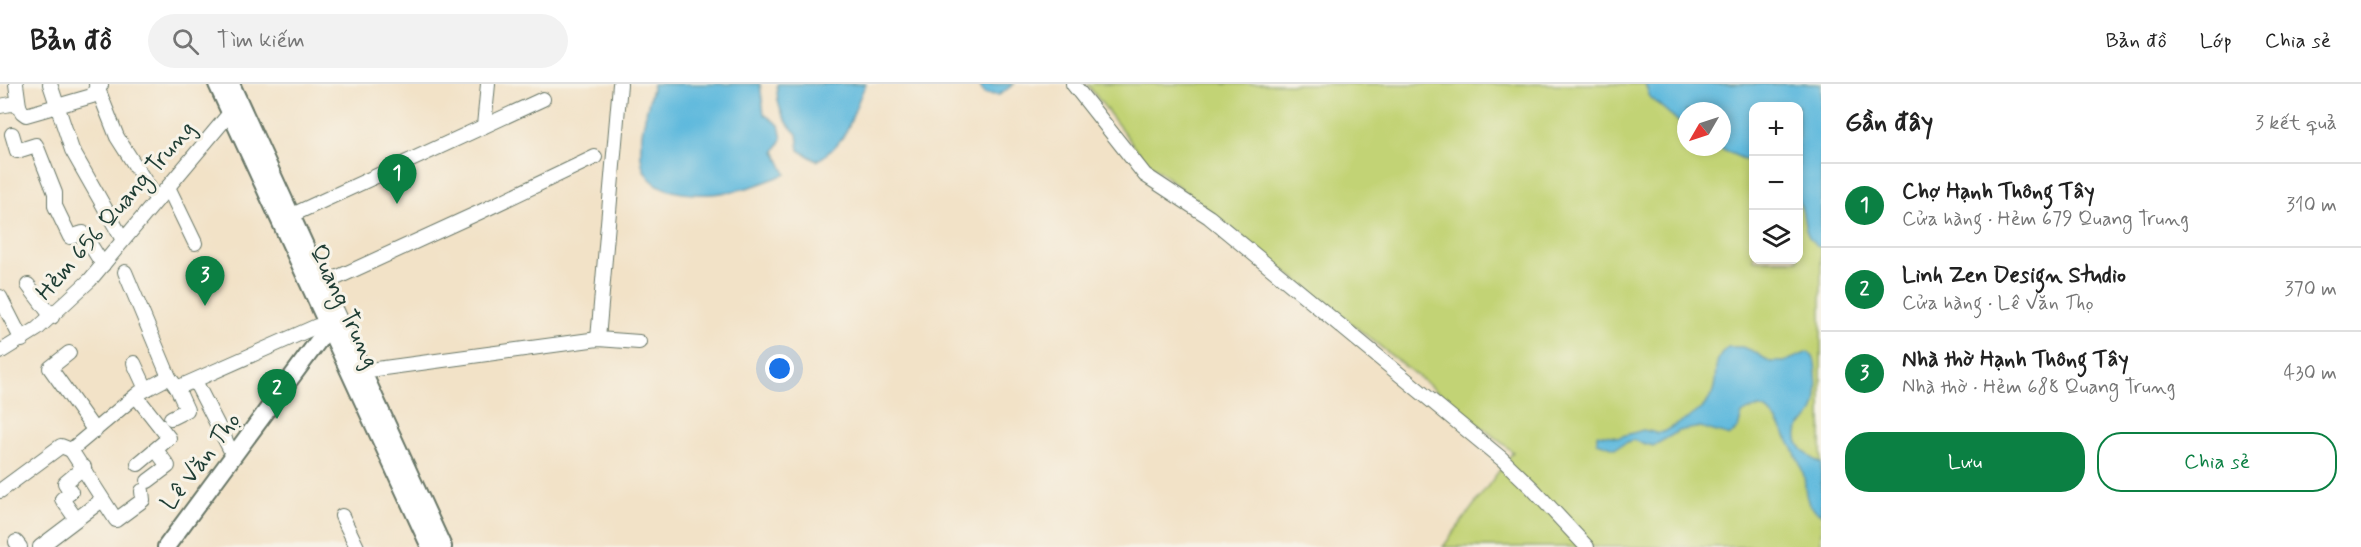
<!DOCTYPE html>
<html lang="vi">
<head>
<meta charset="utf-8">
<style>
	body { margin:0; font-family:Mynerve,sans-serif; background:#f2f2f2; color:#222 }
	.controls { position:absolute; right:18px; top:18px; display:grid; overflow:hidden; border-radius:12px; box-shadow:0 3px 9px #0003 }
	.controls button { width:54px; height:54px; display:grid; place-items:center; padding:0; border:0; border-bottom:2px solid #e0e0e0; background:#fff; color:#222; font:30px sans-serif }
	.compass { position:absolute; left:1677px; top:18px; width:54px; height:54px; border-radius:50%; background:#fff; box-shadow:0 3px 9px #0003; rotate:231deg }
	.you { position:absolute; left:780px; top:285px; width:21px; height:21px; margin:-15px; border:4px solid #fff; border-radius:50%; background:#1a73e8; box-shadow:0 0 0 9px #1a73e833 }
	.badge { display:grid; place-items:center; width:39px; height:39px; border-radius:50%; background:#0b8043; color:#fff; font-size:20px; font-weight:700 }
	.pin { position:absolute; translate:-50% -50px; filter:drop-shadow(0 2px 3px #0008) }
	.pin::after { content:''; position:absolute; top:32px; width:21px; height:18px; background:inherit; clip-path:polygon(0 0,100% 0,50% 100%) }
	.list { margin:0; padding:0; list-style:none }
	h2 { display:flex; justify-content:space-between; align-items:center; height:78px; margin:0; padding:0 24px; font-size:26px }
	h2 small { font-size:20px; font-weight:400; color:#767676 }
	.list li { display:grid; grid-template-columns:39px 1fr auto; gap:18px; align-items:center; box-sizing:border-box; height:84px; padding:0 24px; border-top:2px solid #e0e0e0 }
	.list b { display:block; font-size:22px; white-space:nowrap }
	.list p { margin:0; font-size:20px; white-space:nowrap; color:#767676 }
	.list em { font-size:20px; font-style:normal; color:#767676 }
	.actions { display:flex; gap:12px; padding:18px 24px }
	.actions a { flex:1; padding:14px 0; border:2px solid #0b8043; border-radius:24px; text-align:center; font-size:21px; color:#0b8043 }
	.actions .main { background:#0b8043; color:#fff }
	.icon { flex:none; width:33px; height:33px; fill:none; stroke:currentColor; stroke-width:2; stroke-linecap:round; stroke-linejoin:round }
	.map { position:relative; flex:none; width:1821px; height:463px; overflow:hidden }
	header { display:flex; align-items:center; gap:36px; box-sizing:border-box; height:84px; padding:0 30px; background:#fff; border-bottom:2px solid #e0e0e0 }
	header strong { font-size:28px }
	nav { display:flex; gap:33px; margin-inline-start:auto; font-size:21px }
	.search { width:420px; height:54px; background:#f2f2f2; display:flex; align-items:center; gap:15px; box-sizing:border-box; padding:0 21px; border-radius:33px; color:#767676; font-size:22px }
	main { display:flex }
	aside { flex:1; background:#fff }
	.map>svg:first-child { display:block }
</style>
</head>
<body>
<header>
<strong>Bản đồ</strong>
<div class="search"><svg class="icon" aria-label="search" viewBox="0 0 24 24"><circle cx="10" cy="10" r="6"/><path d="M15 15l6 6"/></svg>Tìm kiếm</div>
<nav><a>Bản đồ</a><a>Lớp</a><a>Chia sẻ</a></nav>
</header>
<main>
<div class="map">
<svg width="1821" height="463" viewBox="0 0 1821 463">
	<rect width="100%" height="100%" fill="#f7f3e8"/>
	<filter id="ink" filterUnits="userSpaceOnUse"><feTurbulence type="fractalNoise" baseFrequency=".0167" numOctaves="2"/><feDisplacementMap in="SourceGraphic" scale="12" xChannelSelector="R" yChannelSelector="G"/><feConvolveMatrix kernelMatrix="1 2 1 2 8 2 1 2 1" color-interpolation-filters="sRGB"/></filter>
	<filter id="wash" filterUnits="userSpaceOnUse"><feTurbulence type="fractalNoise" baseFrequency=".008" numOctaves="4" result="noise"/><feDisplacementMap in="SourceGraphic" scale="24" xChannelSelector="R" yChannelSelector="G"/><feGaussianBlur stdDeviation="1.35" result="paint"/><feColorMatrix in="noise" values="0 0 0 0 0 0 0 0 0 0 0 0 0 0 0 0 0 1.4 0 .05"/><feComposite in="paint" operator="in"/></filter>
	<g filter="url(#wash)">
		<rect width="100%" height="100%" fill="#f2e2c7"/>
		<path fill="#c2d375" stroke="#708854" stroke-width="1.5" fill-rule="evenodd" d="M1087,0H1821V463H1443L1513,368L1144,75ZM1754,22H1798V176H1754ZM1686,27H1722V63H1686Z"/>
		<g fill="#5fb9dd" stroke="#3f7b88" stroke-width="1.5">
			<path d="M653,0H760L764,30L779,41L782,55L775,67L786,90C772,95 757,102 743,105C712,113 644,118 641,73C639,49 648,23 653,0Z"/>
			<path d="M777,0H866C848,34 854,53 817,77L799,66L797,50C782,36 776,20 777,0Z"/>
			<polygon points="979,0 1014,0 999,11 984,10"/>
			<path d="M1645,0H1821V164C1799,151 1808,135 1799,118L1798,22H1754L1753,79L1716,63H1722V27H1686V44L1650,13Z"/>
			<path d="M1728,263H1742L1753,267L1770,278H1784L1808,268C1816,273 1815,280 1816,289C1817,303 1819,317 1812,330C1809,336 1802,339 1799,344C1790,360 1810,373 1821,380V430C1815,427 1811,423 1808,417C1804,409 1806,398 1803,389C1799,375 1778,331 1764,325C1756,322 1749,325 1742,330L1738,344L1730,352L1700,343L1679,347L1653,362L1632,356L1615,364L1597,358V350L1619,353L1643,346L1657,349L1663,348C1680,338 1707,328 1713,307C1719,288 1710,279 1728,263Z"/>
		</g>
	</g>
	<g filter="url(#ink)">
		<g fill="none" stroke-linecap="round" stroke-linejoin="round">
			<g stroke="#697767" stroke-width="16">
				<g id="minor">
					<polyline points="16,0 19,22"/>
					<polyline points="50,0 72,66 123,156"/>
					<polyline points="96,0 117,53 157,116"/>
					<polyline points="1073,0 1145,91 1209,133 1502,375 1532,404 1587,463"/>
					<polyline points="0,22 11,20 19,22 22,28 26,31 92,12 97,3 101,1"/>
					<polyline points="484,42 488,0"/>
					<polyline points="12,50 17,67 36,61 55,109 55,122 70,153 83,149 103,181"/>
					<polyline points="168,103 195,159"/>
					<polyline points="292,131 543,15"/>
					<polyline points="125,188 169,293"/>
					<polyline points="323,200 480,128 595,73"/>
					<polyline points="28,201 52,233"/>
					<polyline points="0,213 22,256"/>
					<polyline points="598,255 620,0"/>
					<polyline points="0,268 37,245 90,196 230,29"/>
					<polyline points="69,269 50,284 95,347"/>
					<polyline points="134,279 146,305"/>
					<polyline points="362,287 598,255 639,258"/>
					<polyline points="195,297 233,371"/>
					<polyline points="136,312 169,354 138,380"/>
					<polyline points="171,334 187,326 177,304"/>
					<polyline points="71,366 116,436 143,416 142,407"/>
					<polyline points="148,397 168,382 156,366"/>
					<polyline points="0,407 61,362 71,366 139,309 169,293 177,304 317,242 328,242"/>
					<polyline points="342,432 357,463"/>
					<polyline points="76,435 62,415 71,408 65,399 84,383"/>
					<polyline points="16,458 20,463"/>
					<polyline points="40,463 102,416"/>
				</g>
			</g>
			<g stroke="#697767" stroke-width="20">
				<g id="major">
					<polyline points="217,0 430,463"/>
					<polyline points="231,0 443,463"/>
					<polyline points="166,463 333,237"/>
				</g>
			</g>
			<use href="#minor" stroke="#fff" stroke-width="14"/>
			<use href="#major" stroke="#fff" stroke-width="16"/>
		</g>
	</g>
	<g text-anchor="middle" stroke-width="6" stroke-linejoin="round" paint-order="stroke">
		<g font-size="24" fill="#1f3d34" stroke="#f7f3e8">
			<text transform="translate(115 126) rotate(-49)" y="8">Hẻm 656 Quang Trung</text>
			<text transform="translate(345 222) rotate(65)" y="8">Quang Trung</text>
			<text transform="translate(200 377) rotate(-53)" y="8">Lê Văn Thọ</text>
		</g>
	</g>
</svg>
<div class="controls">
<button>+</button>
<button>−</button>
<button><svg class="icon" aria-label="layers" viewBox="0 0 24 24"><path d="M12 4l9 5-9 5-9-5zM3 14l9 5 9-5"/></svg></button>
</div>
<svg class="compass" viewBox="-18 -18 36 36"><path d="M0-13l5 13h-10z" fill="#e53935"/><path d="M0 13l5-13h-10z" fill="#767676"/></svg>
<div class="you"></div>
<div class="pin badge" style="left:397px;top:120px">1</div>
<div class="pin badge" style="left:277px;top:335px">2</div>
<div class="pin badge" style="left:205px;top:222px">3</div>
</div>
<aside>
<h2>Gần đây<small>3 kết quả</small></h2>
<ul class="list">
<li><span class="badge">1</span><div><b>Chợ Hạnh Thông Tây</b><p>Cửa hàng · Hẻm 679 Quang Trung</p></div><em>310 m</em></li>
<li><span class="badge">2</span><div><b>Linh Zen Design Studio</b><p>Cửa hàng · Lê Văn Thọ</p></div><em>370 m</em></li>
<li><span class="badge">3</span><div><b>Nhà thờ Hạnh Thông Tây</b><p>Nhà thờ · Hẻm 688 Quang Trung</p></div><em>430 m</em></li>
</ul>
<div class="actions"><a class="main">Lưu</a><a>Chia sẻ</a></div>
</aside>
</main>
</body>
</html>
